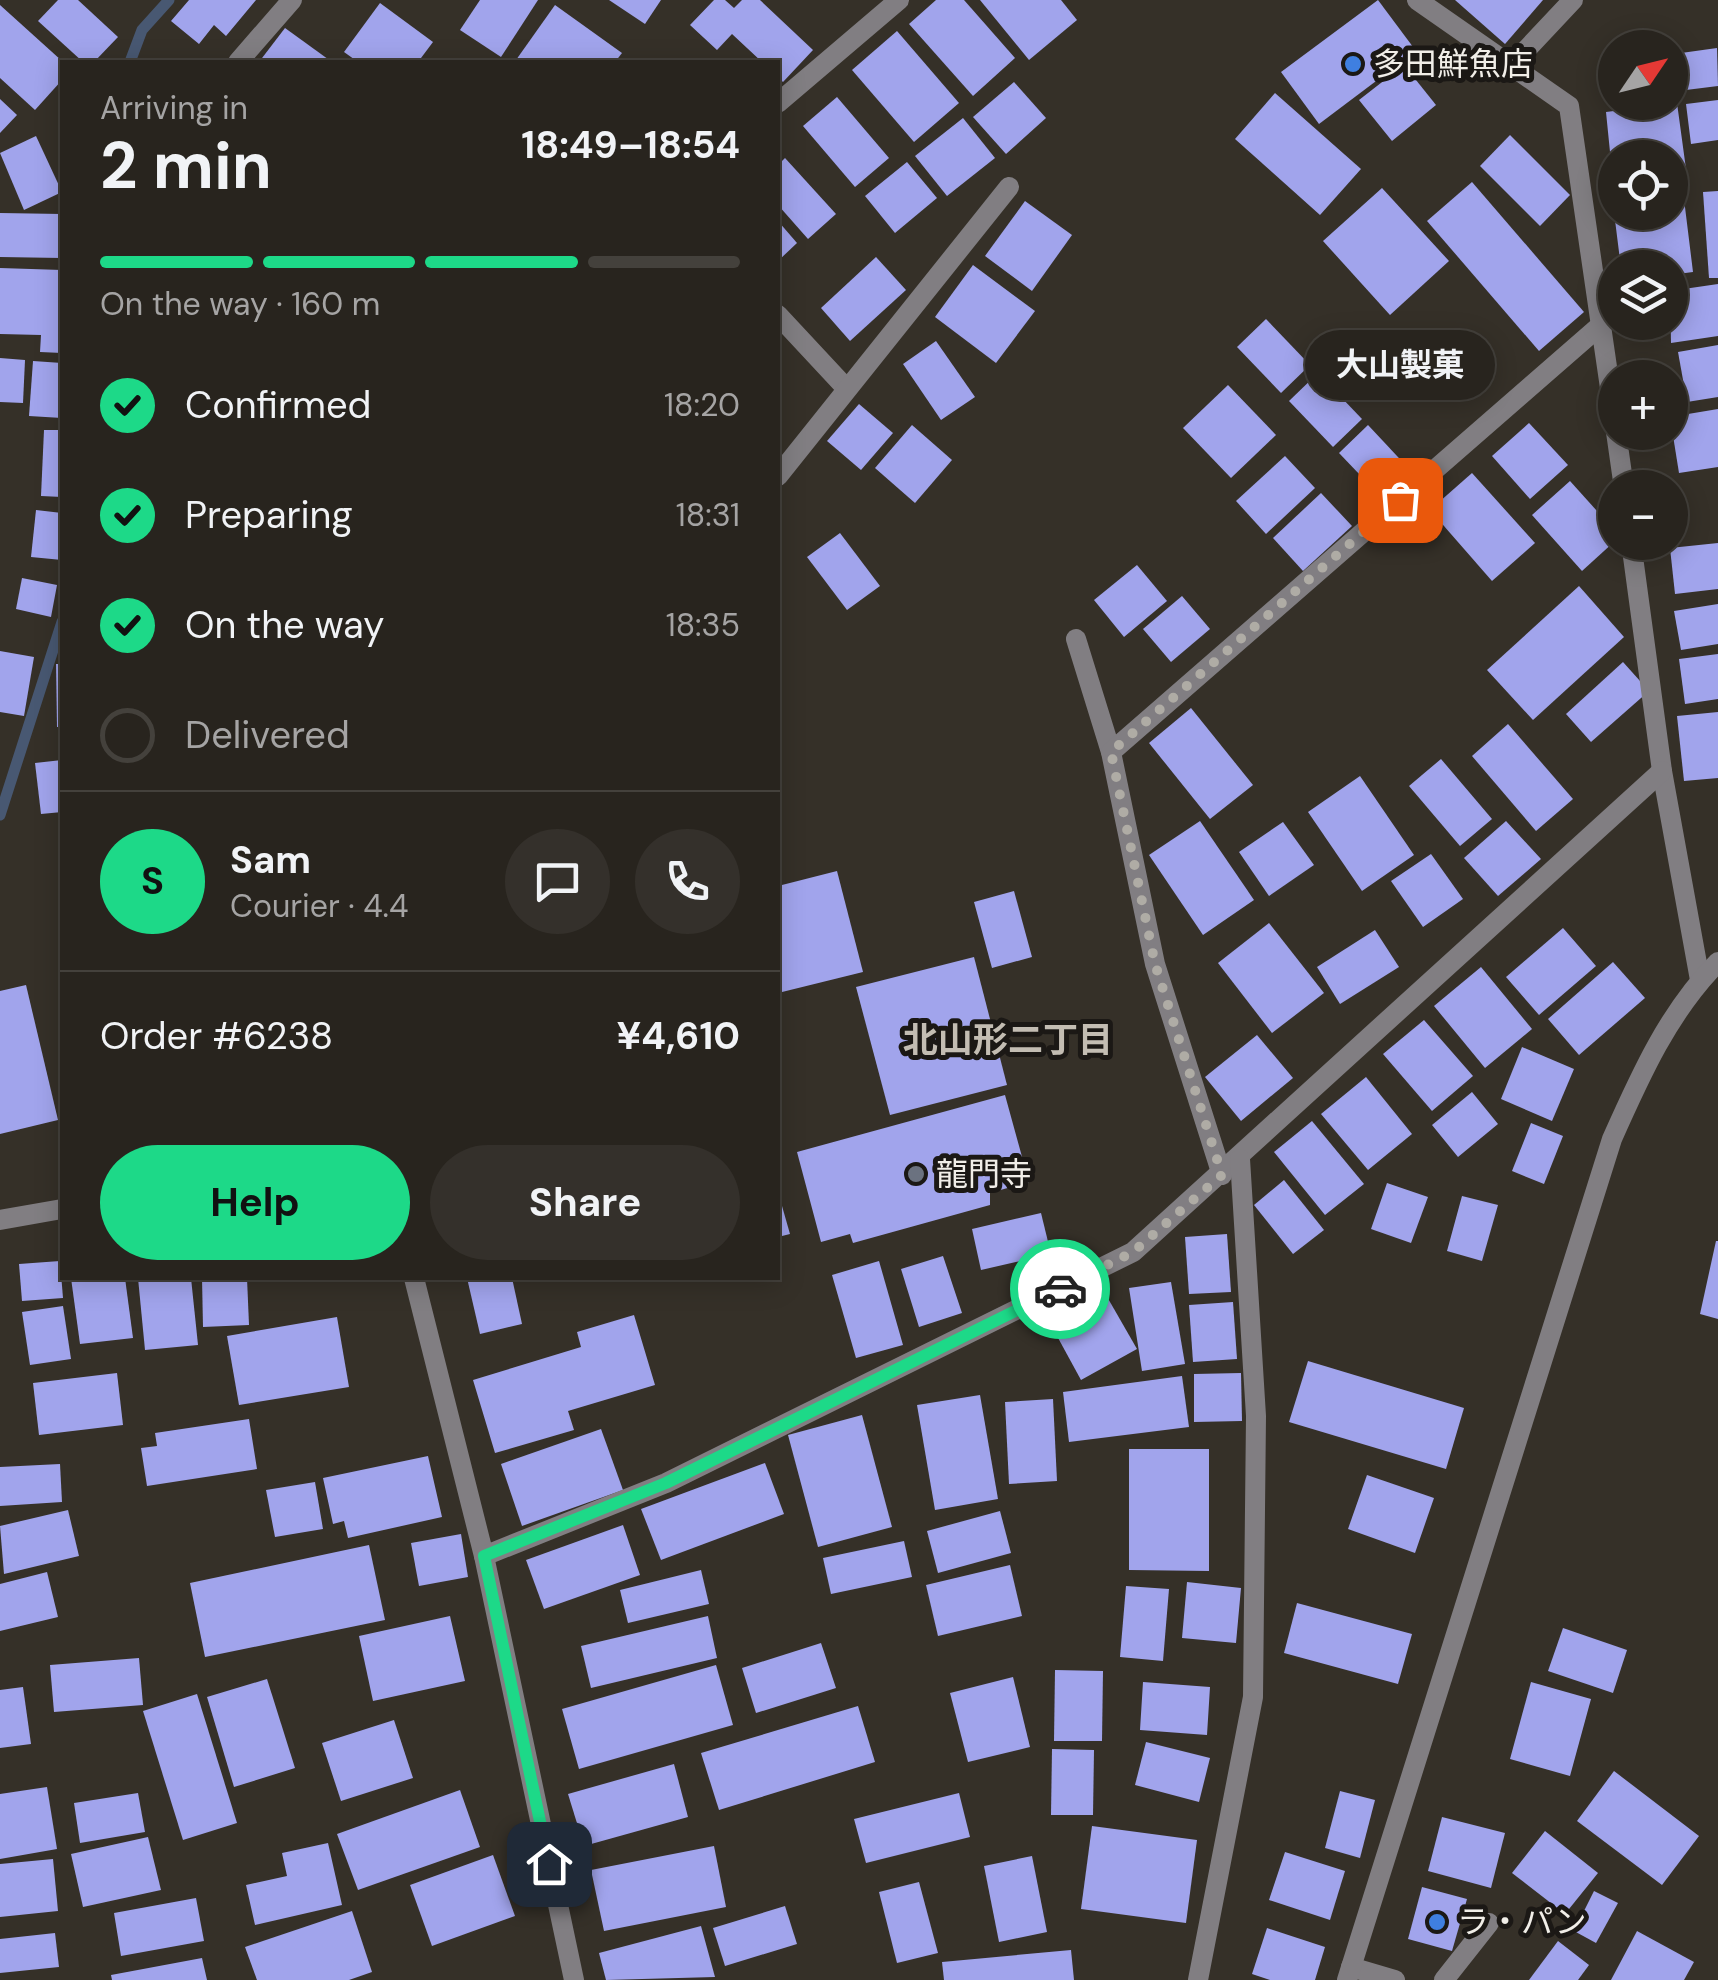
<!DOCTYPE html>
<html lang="en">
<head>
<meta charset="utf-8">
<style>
	:root { --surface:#28241e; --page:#34302b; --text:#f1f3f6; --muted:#a5a4a4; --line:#44413c; --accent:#1dd988 }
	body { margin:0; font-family:"DM Sans","Noto Sans JP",sans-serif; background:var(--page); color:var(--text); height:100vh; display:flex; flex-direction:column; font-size:38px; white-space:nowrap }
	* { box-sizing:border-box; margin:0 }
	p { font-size:32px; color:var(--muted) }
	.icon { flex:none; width:55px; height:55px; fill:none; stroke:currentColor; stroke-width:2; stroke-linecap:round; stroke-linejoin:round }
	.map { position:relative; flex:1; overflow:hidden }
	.side { position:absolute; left:60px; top:60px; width:720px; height:1220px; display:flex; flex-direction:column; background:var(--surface); border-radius:0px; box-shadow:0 5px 25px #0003,0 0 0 2px var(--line) }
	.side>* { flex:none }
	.needle { width:65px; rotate:55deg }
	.tools { position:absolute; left:1598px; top:30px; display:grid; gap:20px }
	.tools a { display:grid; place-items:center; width:90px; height:90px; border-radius:50%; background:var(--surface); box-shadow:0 5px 25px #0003,0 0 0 2px var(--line); font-size:50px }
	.pin { position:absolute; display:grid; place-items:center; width:85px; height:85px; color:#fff; margin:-42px; border-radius:20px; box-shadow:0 5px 15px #0006 }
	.courier { position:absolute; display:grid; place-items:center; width:100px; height:100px; margin:-50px; border:8px solid #1dd988; border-radius:50%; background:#fff; color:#222; box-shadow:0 2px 12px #0007 }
	.bubble { position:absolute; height:70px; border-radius:35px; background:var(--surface); box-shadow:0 5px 25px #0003,0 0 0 2px var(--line); font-size:32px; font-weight:700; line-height:70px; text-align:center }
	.overview em { font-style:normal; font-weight:700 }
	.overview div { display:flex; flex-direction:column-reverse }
	.overview { display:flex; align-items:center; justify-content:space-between; height:170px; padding:0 40px }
	h1 { font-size:65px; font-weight:700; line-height:75px }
	.bar { display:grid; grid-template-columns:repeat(4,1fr); gap:15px 10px; align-content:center; height:120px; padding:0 40px }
	.bar i { height:12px; border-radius:8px; background:var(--line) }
	.bar .current { background:var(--accent) }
	.bar p { grid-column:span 4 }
	.line { display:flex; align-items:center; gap:25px; padding:0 40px; border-top:2px solid var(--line) }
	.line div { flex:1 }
	.round { display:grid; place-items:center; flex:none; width:105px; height:105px; border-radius:52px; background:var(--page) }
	ol { padding:0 40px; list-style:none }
	li { display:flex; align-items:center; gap:30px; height:110px }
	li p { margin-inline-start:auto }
	li .icon { padding:10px; border-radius:50%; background:var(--accent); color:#111; stroke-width:4 }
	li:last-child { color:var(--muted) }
	li i { width:55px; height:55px; border:5px solid var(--line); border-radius:50% }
	.action { display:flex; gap:20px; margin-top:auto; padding:20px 40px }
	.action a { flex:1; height:115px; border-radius:60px; background:var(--accent); color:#111; font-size:40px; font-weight:700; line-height:115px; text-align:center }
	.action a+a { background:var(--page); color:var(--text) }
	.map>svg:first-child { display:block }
</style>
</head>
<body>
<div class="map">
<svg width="1718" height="1980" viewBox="0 0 1718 1980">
	<rect width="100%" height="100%" fill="#353028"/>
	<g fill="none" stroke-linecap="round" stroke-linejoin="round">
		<g stroke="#485872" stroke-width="11">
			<polyline points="130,62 142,30 169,0"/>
			<polyline points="0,815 62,622"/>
		</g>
	</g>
	<g fill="#a1a4ec">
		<polygon points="58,0 78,0 118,37 94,62 83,62 38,21"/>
		<polygon points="189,0 256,0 226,36 214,25 199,44 171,21"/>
		<polygon points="480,0 538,0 501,57 460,30"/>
		<polygon points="609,0 661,0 645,24"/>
		<polygon points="714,0 725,0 734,8 742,0 760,0 813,50 783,82 778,77 778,62 762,62 732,34 717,50 690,25"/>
		<polygon points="936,0 964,0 1015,58 973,96 909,24"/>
		<polygon points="980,0 1061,0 1077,20 1029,60"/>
		<polygon points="1378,0 1416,51 1319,124 1281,72"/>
		<polygon points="1455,0 1543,0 1505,44"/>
		<polygon points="380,3 433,42 418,62 358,62 344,52"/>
		<polygon points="0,5 62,61 62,80 35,110 0,78"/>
		<polygon points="555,5 622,53 615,62 516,60"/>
		<polygon points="285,28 332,62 259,62"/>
		<polygon points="897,31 959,103 914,142 852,70"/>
		<polygon points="1717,48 1718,86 1678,91 1674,54"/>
		<polygon points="1615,59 1615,95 1607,95 1604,60"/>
		<polygon points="1404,65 1436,105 1392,141 1359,100"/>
		<polygon points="1014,82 1046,118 1006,154 973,117"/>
		<polygon points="1275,93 1361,169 1320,215 1235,139"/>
		<polygon points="837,97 889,158 855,187 803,126"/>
		<polygon points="0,99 17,115 0,133"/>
		<polygon points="1718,100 1718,140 1691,144 1686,104"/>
		<polygon points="1677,103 1686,169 1670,171 1670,158 1640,158 1639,148 1610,152 1606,112"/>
		<polygon points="963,118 995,158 947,196 915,156"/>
		<polygon points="1510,135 1570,195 1540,226 1480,166"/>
		<polygon points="36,136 62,192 24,210 0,153"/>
		<polygon points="785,158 836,214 808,239 778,205 778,165"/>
		<polygon points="907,162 937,198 895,233 865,196"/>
		<polygon points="1472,182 1584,312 1539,351 1427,221"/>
		<polygon points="1382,188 1449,261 1390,315 1323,241"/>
		<polygon points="1718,191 1718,278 1709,278 1703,192"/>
		<polygon points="1684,199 1693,272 1670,275 1670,268 1621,268 1614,212 1670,212 1670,201"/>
		<polygon points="1025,201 1072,235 1032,291 985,256"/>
		<polygon points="0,213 62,214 62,258 0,257"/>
		<polygon points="778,221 797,243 778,261"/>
		<polygon points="876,257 906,290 850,341 821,308"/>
		<polygon points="973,265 1035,311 996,363 935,317"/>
		<polygon points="0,268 62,270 62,353 40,352 41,335 0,334"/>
		<polygon points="1718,284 1718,336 1671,343 1670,291"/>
		<polygon points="1266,319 1310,365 1281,393 1237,347"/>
		<polygon points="936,341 975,397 941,420 903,364"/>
		<polygon points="1718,345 1718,397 1687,402 1678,352"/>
		<polygon points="0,358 25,360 23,403 0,402"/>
		<polygon points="33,361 62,363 62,418 29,416"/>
		<polygon points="1318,373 1362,419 1333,447 1289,401"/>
		<polygon points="1228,385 1276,435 1231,478 1183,428"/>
		<polygon points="859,404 893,433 861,470 827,441"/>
		<polygon points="1718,409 1718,467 1679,473 1670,417"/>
		<polygon points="1529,423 1568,465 1530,499 1492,456"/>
		<polygon points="912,425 952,460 915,503 875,468"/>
		<polygon points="1368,425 1412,472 1383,499 1339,453"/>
		<polygon points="44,430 62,430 62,497 41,496"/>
		<polygon points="1285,456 1315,488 1266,534 1236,501"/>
		<polygon points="1472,473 1535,543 1492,581 1430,510"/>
		<polygon points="1570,481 1615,531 1615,541 1582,571 1532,515"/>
		<polygon points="1321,493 1352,526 1303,571 1273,538"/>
		<polygon points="36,510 62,513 62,560 31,557"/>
		<polygon points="840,533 880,586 847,610 807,557"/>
		<polygon points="1718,543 1718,589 1675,594 1670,548"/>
		<polygon points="1137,565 1167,601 1124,637 1094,600"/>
		<polygon points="22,578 57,585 51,617 16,609"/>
		<polygon points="1579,586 1624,637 1533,720 1487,670"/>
		<polygon points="1182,596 1210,629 1171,662 1143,629"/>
		<polygon points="1718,604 1718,644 1681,650 1674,611"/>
		<polygon points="0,651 34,657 24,716 0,712"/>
		<polygon points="1718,654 1718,699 1685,704 1679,659"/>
		<polygon points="1623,662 1649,691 1591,742 1566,714"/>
		<polygon points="56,664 62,664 62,727 57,727"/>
		<polygon points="1191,708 1253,785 1210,819 1149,743"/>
		<polygon points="1718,712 1718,778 1684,781 1677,716"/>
		<polygon points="1508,724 1573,799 1536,831 1472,756"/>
		<polygon points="1441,759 1492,819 1460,846 1409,786"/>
		<polygon points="62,760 62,812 41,814 35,763"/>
		<polygon points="1360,776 1414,855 1362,891 1308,812"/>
		<polygon points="1200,821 1254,900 1203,935 1149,855"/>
		<polygon points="1506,821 1541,859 1498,896 1464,858"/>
		<polygon points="1283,822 1314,865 1269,896 1239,852"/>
		<polygon points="1431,854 1463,899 1423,927 1391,881"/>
		<polygon points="837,871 863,972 778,993 778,886"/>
		<polygon points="1014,891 1032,957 992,968 974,902"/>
		<polygon points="1269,923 1324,993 1272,1033 1218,963"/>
		<polygon points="1563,928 1596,966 1539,1015 1506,977"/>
		<polygon points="1375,930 1399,967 1340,1004 1317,967"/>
		<polygon points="974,957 1007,1085 890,1115 856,987"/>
		<polygon points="1613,962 1645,998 1579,1055 1548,1019"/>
		<polygon points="1481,967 1532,1029 1485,1068 1434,1006"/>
		<polygon points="26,985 58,1120 0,1134 0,991"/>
		<polygon points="1424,1020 1473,1076 1432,1111 1383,1054"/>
		<polygon points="1257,1035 1293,1078 1241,1121 1205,1077"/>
		<polygon points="1522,1047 1574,1069 1552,1121 1501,1099"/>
		<polygon points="1366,1077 1412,1134 1368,1170 1321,1114"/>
		<polygon points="1472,1092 1498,1124 1458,1157 1432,1125"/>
		<polygon points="1005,1095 1029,1182 990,1193 990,1205 853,1243 850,1234 821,1242 797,1152"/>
		<polygon points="1312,1121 1364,1184 1325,1215 1274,1152"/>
		<polygon points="1531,1123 1563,1136 1544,1184 1512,1171"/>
		<polygon points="1284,1180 1324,1230 1293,1254 1254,1205"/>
		<polygon points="1387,1183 1428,1197 1411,1243 1371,1229"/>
		<polygon points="778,1192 790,1234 778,1237"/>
		<polygon points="1462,1196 1498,1205 1482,1261 1447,1251"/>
		<polygon points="1041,1213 1051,1254 981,1270 972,1229"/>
		<polygon points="1227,1234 1231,1292 1189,1294 1185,1237"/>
		<polygon points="1716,1241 1718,1241 1718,1319 1700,1314"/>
		<polygon points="943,1256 962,1313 919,1327 901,1269"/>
		<polygon points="60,1261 63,1298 22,1301 19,1264"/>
		<polygon points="879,1261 903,1345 856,1358 832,1275"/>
		<polygon points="71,1278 125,1278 133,1338 80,1344"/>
		<polygon points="138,1278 191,1278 198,1345 145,1350"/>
		<polygon points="202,1278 247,1278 249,1325 203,1327"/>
		<polygon points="467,1278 512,1278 522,1324 480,1334"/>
		<polygon points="1171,1282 1185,1364 1142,1371 1129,1288"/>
		<polygon points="1106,1295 1137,1349 1081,1380 1051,1325"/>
		<polygon points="1233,1302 1237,1359 1193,1362 1189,1305"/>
		<polygon points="63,1306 71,1359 30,1365 22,1312"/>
		<polygon points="634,1315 655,1385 568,1411 574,1430 495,1453 473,1380 581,1347 577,1332"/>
		<polygon points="337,1317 349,1387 239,1405 227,1336"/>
		<polygon points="1308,1361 1464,1408 1446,1469 1289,1422"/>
		<polygon points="117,1373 123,1425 39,1435 33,1383"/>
		<polygon points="1241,1373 1242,1421 1194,1422 1194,1374"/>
		<polygon points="1182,1376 1189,1427 1069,1442 1063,1392"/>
		<polygon points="980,1395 998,1499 935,1510 917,1405"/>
		<polygon points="1053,1399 1057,1481 1009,1484 1005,1402"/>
		<polygon points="862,1415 892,1527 818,1547 788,1435"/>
		<polygon points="249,1419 257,1469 147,1486 141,1448 157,1446 155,1433"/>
		<polygon points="601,1429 623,1490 522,1526 501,1464"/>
		<polygon points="1129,1449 1209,1449 1209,1571 1129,1570"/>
		<polygon points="428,1456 442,1517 348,1538 344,1521 333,1524 323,1478"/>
		<polygon points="765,1463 784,1514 661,1560 641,1509"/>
		<polygon points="60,1464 62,1502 0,1506 0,1467"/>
		<polygon points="1367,1475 1434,1498 1415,1553 1348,1529"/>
		<polygon points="315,1482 323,1529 275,1537 266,1490"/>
		<polygon points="68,1510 79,1556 4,1574 0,1526"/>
		<polygon points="1000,1511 1011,1553 938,1573 927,1531"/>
		<polygon points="623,1525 640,1575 544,1609 526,1560"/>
		<polygon points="461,1534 468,1577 419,1586 411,1543"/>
		<polygon points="904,1541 912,1577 831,1594 823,1558"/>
		<polygon points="369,1545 385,1620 205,1657 190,1583"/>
		<polygon points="1010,1565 1022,1616 938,1636 926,1585"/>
		<polygon points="701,1570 709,1604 628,1623 620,1590"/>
		<polygon points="47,1572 58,1617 0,1631 0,1584"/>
		<polygon points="1187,1582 1241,1588 1236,1643 1182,1638"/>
		<polygon points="1126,1586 1169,1589 1163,1661 1120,1657"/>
		<polygon points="1297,1603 1412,1634 1398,1684 1284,1653"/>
		<polygon points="450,1616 465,1681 373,1701 359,1636"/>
		<polygon points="708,1616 717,1658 591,1688 581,1646"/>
		<polygon points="1563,1628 1627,1650 1613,1693 1548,1671"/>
		<polygon points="821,1643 836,1688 756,1713 742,1668"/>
		<polygon points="139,1658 143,1705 54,1712 50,1665"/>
		<polygon points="716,1665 733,1725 579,1769 562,1709"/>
		<polygon points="1055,1670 1103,1671 1102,1741 1054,1741"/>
		<polygon points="1013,1677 1030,1747 968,1762 950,1693"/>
		<polygon points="267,1679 295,1768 234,1787 207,1697"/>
		<polygon points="1143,1682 1210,1687 1207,1735 1140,1730"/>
		<polygon points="1531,1682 1591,1699 1570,1776 1510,1759"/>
		<polygon points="23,1687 31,1744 0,1748 0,1690"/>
		<polygon points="197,1694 237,1823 183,1840 143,1711"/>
		<polygon points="858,1706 875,1762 719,1810 701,1753"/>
		<polygon points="394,1720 413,1778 341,1801 322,1743"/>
		<polygon points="1146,1742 1210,1758 1199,1802 1135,1785"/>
		<polygon points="1052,1749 1094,1750 1093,1815 1051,1815"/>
		<polygon points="674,1764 688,1817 584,1846 568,1794"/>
		<polygon points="1614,1771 1699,1836 1662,1885 1577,1821"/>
		<polygon points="47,1787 57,1849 0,1859 0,1794"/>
		<polygon points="460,1790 480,1847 358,1890 337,1834"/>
		<polygon points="1340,1791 1375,1800 1360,1858 1325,1848"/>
		<polygon points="138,1793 145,1832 80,1843 74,1803"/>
		<polygon points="959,1793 970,1837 866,1863 854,1819"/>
		<polygon points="1442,1817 1505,1833 1491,1888 1428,1871"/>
		<polygon points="1092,1826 1197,1840 1186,1923 1081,1909"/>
		<polygon points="1545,1831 1598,1873 1565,1914 1512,1873"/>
		<polygon points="148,1837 161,1890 83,1907 71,1854"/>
		<polygon points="328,1843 342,1905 255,1925 246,1885 287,1876 282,1853"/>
		<polygon points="714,1846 726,1907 604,1931 591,1870"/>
		<polygon points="1285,1852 1345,1871 1330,1920 1269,1900"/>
		<polygon points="493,1855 515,1916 432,1946 410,1885"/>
		<polygon points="1032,1856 1047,1932 999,1942 984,1866"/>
		<polygon points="53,1859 58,1911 0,1917 0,1864"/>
		<polygon points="919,1882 938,1953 897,1963 879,1892"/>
		<polygon points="1422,1887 1467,1899 1452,1951 1408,1939"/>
		<polygon points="1594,1891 1618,1903 1596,1943 1574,1931"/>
		<polygon points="196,1898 204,1941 121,1956 114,1913"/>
		<polygon points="785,1906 797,1944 725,1966 713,1928"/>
		<polygon points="352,1911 372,1972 349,1980 257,1980 245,1947"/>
		<polygon points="701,1926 715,1977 606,1980 599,1953"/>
		<polygon points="1267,1928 1325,1947 1315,1980 1270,1980 1252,1974"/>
		<polygon points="1637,1931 1694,1962 1684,1980 1611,1980"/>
		<polygon points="55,1933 59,1967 0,1973 0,1939"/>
		<polygon points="1558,1941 1589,1965 1578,1980 1529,1980"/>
		<polygon points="1071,1950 1074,1980 944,1980 942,1962"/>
		<polygon points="202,1958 207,1980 112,1980 111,1975"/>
	</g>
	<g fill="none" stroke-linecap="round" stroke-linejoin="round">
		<g stroke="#817e82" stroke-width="20">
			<polyline points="1417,0 1569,106 1615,422"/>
			<polyline points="238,62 292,0"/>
			<polyline points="1512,65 1573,0"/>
			<polyline points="778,103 899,0"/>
			<polyline points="778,315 846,388"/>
			<polyline points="1616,432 1624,488"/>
			<polyline points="778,476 1009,187"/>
			<polyline points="1631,542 1662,771 1700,980"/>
			<polyline points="1076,639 1111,752 1155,964 1222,1175"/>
			<polyline points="1111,752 1602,324"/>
			<polyline points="0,1220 62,1209"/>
			<polyline points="414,1278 484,1556 574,1980"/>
			<polyline points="484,1556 666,1483 1133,1252 1662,771"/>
			<polyline points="1351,1967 1395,1980"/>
			<polyline points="1198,1980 1253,1697 1256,1416 1240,1159"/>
			<polyline points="1444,1980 1489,1923"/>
		</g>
		<path stroke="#817e82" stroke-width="20" d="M1347,1980L1612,1139C1640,1076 1669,1011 1718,962"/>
	</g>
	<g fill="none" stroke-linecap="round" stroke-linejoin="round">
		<polyline stroke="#afaca5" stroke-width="10" stroke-dasharray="0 18" points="1060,1289 1133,1252 1222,1175 1155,964 1111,752 1400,500"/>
		<polyline stroke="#1dd988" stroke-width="12" points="549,1864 484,1556 666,1483 1060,1289"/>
	</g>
	<g fill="#3f7fe0" stroke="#1b1815" stroke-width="4">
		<circle cx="1353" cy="64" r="10"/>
		<circle cx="1437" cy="1922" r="10"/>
	</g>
	<circle fill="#6b7280" stroke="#1b1815" stroke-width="4" cx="916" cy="1174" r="10"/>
	<g text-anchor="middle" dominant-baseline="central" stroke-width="10" stroke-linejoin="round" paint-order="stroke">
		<g font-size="32" fill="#f1eee8" stroke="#1b1815" text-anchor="start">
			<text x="1373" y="64">多田鮮魚店</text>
			<text x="936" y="1174">龍門寺</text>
			<text x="1457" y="1922">ラ・パン</text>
		</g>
		<g font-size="35" font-weight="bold" fill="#c3bdb3" stroke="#1b1815">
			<text x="1008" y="1040">北山形二丁目</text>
		</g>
	</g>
</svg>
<div class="tools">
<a><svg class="needle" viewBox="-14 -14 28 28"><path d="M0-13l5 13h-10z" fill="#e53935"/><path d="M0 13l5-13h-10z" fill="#a5a4a4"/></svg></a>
<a><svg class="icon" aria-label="locate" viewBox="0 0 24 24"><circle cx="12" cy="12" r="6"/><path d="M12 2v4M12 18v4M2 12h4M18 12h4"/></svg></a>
<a><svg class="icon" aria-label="layers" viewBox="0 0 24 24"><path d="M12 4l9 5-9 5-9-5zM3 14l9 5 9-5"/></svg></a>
<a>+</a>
<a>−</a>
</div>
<div class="pin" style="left:1400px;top:500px;background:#ea580c"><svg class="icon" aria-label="bag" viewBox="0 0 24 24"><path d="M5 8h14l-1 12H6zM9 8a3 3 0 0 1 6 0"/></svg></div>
<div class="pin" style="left:549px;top:1864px;background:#1f2937"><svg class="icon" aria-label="home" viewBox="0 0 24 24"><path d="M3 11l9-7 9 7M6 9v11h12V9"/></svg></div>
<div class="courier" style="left:1060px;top:1289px"><svg class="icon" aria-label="car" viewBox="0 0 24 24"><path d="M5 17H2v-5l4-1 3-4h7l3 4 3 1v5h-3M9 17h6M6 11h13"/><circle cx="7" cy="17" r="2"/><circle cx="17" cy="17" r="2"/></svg></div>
<div class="bubble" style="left:1305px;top:330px;width:190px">大山製菓</div>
<section class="side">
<div class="overview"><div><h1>2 min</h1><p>Arriving in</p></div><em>18:49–18:54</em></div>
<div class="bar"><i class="current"></i><i class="current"></i><i class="current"></i><i></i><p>On the way · 160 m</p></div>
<ol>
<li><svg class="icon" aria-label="check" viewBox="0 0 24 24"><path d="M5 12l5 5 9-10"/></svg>Confirmed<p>18:20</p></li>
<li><svg class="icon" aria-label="check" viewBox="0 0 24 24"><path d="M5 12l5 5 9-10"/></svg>Preparing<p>18:31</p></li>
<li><svg class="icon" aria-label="check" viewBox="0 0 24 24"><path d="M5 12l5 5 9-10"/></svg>On the way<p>18:35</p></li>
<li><i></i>Delivered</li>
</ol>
<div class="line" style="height:180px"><b class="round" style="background:var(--accent);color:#111">S</b><div><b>Sam</b><p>Courier · 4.4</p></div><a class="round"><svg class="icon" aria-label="chat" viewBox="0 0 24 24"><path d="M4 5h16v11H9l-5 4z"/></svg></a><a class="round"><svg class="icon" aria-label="phone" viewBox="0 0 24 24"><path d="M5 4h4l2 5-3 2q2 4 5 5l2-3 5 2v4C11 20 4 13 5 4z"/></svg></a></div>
<div class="line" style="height:130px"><div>Order #6238</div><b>¥4,610</b></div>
<div class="action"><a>Help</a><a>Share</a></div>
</section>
</div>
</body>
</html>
